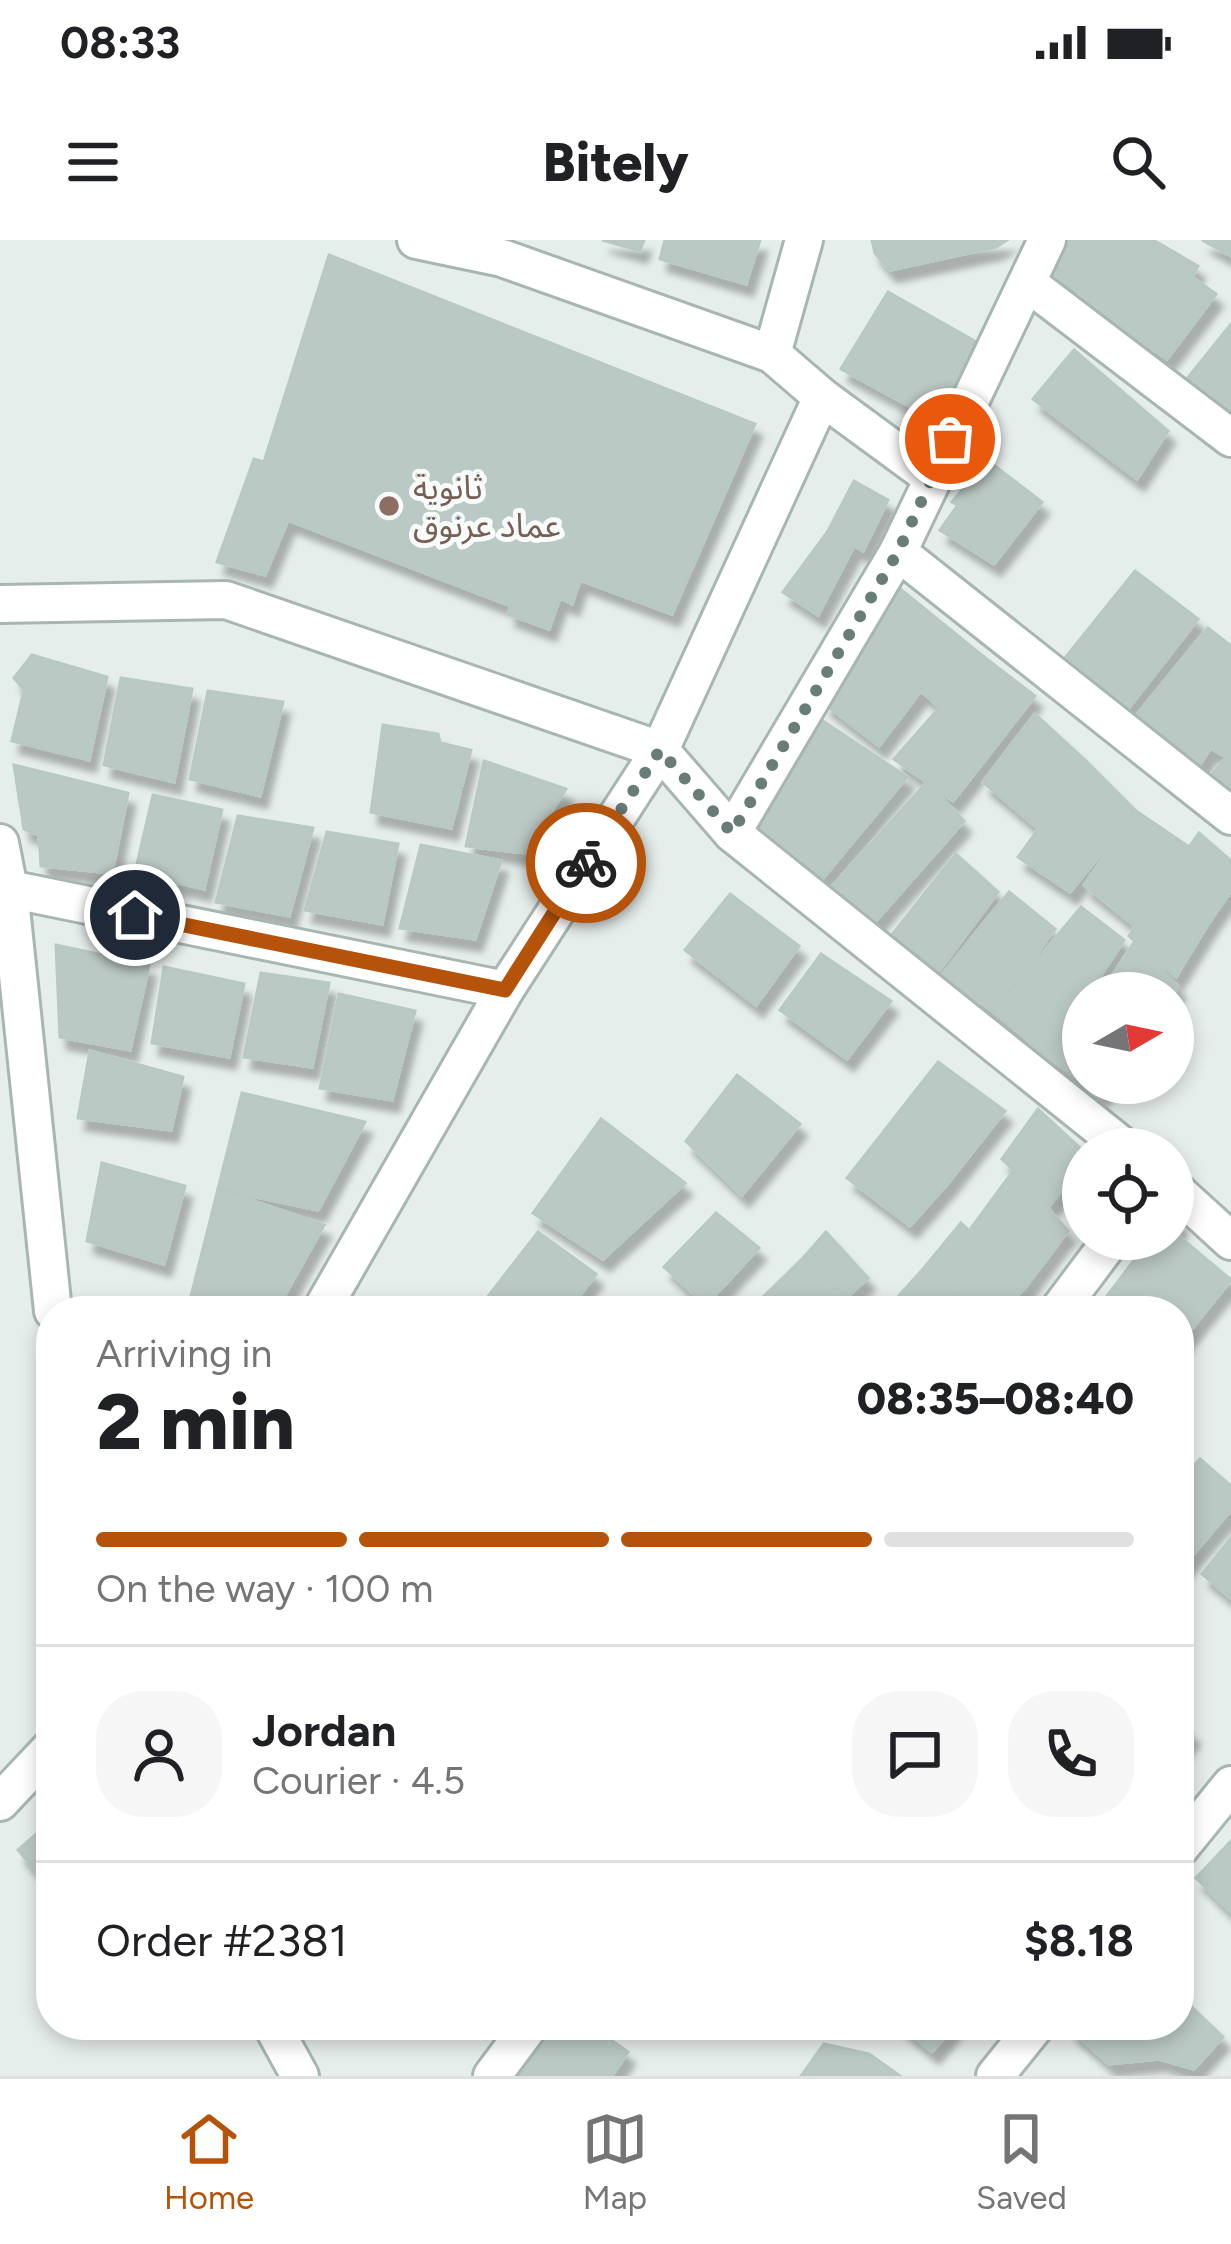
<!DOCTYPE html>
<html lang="en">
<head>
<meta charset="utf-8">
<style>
	:root { --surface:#fff; --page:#f6f6f6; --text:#202124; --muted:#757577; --line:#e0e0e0; --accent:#b45309 }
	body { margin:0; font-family:Figtree,"Noto Sans Arabic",sans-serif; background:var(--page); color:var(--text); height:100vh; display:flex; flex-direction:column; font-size:45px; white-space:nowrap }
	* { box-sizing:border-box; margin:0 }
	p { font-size:39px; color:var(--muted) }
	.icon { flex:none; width:66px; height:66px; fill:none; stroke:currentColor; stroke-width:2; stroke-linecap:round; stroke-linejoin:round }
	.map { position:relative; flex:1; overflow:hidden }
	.details { position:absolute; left:36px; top:1056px; width:1158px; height:744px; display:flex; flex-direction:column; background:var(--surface); border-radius:48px; box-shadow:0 6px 18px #0003 }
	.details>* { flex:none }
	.needle { width:78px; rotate:81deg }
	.controls { position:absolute; left:1062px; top:732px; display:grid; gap:24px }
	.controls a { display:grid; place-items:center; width:132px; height:132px; border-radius:50%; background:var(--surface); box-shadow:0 6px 18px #0003; font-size:60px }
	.pin { position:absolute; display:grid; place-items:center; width:102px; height:102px; color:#fff; margin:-51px; border:6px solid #fff; border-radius:50%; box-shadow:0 3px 12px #0007 }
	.courier { position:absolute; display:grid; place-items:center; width:120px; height:120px; margin:-60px; border:9px solid #b45309; border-radius:50%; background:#fff; color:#222; box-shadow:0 3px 15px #0007 }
	.summary em { font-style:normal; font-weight:800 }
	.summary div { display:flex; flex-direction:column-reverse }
	.summary { display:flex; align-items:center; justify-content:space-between; height:204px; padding:0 60px }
	h1 { font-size:78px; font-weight:800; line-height:90px }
	.bar { display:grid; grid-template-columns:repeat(4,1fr); gap:18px 12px; align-content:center; height:144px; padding:0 60px }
	.bar i { height:15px; border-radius:9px; background:var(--line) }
	.bar .current { background:var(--accent) }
	.bar p { grid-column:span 4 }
	.line { display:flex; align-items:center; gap:30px; padding:0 60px; border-top:3px solid var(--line) }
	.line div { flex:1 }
	.round { display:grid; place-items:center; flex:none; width:126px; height:126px; border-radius:48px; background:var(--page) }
	.status { display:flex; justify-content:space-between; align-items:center; height:84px; padding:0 60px; background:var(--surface); direction:ltr }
	.status svg { height:33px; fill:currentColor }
	header { display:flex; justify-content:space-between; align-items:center; height:156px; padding:0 60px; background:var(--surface); font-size:54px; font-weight:800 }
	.menu { display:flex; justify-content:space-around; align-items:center; height:168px; border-top:3px solid var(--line); background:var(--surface); font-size:33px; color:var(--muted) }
	.menu a { display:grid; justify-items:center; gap:6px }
	.menu .current { color:var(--accent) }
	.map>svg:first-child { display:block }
</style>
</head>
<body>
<div class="status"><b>08:33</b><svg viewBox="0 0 49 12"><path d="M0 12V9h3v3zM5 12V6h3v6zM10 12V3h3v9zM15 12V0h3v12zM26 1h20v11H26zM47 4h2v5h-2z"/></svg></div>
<header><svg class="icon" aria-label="menu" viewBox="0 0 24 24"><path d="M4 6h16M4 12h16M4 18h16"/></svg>Bitely<svg class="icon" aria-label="search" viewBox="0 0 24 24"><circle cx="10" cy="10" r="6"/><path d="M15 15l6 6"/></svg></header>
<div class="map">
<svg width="1231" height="1836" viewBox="0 0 1231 1836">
	<defs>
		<filter id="shadow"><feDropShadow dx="7" dy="12" stdDeviation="3" flood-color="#0004"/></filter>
	</defs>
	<rect width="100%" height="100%" fill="#e6eeeb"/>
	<g fill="#bbc9c4" stroke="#b8c8c2" stroke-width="3" filter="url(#shadow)">
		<polygon points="602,0 644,0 640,11"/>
		<polygon points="665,0 760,0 746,44 660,19"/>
		<polygon points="872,0 1007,0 996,7 890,30 875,13"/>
		<polygon points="1057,0 1153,0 1198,26 1192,37 1216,54 1167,119 1083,62 1072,67 1036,42"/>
		<polygon points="1202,0 1231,0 1231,16"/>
		<polygon points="329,15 755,184 672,374 580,340 572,364 560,358 549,389 508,374 511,366 288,280 265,335 217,322 254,219 264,222"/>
		<polygon points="888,52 980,104 935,180 841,129"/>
		<polygon points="1231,84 1231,180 1182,145"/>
		<polygon points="1074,110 1168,191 1137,239 1033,159"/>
		<polygon points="987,220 1042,262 994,324 940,290 958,265 952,262"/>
		<polygon points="854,241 888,260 863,311 828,291"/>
		<polygon points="828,291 854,306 818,375 783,352"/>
		<polygon points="1135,331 1198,379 1128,469 1061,423"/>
		<polygon points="894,344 984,417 939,467 858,395"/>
		<polygon points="1208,388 1231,406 1231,506 1224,516 1211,508 1198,527 1134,478"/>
		<polygon points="858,395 921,451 879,506 824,463"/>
		<polygon points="32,415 107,437 89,520 12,501 24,450 14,438"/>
		<polygon points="984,417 1035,456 953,561 894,519"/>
		<polygon points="121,438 192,449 174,542 104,525"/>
		<polygon points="208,451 283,462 260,556 190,539"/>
		<polygon points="811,473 907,537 823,638 748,589"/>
		<polygon points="1035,474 1087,522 1039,589 983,542"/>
		<polygon points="383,485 438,494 440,503 471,510 451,588 371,572"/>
		<polygon points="1231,511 1231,554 1210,537"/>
		<polygon points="484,521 566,549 524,613 466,606"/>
		<polygon points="1087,522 1136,571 1070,652 1018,617"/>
		<polygon points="14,525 128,553 112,633 41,626 39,595 24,589"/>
		<polygon points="927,542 964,581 874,683 829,650"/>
		<polygon points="153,555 222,570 204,649 135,633"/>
		<polygon points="1136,571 1189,607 1135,686 1084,645"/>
		<polygon points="238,576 313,588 289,676 216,662"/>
		<polygon points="327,592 398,604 382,684 305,670"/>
		<polygon points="1199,593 1231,621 1231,651 1208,684 1162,646"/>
		<polygon points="421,605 501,621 475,699 400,688"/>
		<polygon points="956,614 998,652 940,730 891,696"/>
		<polygon points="1162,646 1208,684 1176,737 1129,696"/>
		<polygon points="1009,652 1055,689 994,772 941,736"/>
		<polygon points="730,654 799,706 756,765 685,710"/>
		<polygon points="1081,667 1124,700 1089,753 1083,753 1083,761 1047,816 994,772"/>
		<polygon points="1135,701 1178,747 1173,754 1101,753"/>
		<polygon points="56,705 149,725 130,810 60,797"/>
		<polygon points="821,714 891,761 847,819 780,770"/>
		<polygon points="164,727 244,744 229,817 152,803"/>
		<polygon points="261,733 329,743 312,827 244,817"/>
		<polygon points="339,754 415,771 392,860 320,848"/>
		<polygon points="1083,775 1083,842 1047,816"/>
		<polygon points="90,811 183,837 171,890 78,878"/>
		<polygon points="938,822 1005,871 949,942 884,891"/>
		<polygon points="737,835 800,884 742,955 686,901"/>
		<polygon points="1084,843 1108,843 1100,855"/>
		<polygon points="242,853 365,882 318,970 218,949"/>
		<polygon points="1038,869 1083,911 1083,923 1050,965 1002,919"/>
		<polygon points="601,879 685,943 603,1019 533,973"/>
		<polygon points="884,891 949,942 910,986 847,938"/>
		<polygon points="102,923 185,946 164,1024 87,1001"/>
		<polygon points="1014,930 1068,991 1027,1045 971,988"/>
		<polygon points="218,949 324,985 276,1071 188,1068"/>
		<polygon points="716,973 759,1008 706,1065 664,1027"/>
		<polygon points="1173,976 1180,982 1174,992 1231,1040 1179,1105 1179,1071 1109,1071 1101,1064 1150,999 1173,999"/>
		<polygon points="961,983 1027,1045 1004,1071 974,1071 923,1029"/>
		<polygon points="538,992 596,1034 568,1071 494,1071 483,1063"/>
		<polygon points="826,992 868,1038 847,1057 804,1017"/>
		<polygon points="804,1017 847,1057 866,1071 766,1071 757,1063"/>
		<polygon points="923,1029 974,1071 885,1071"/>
		<polygon points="1200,1219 1231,1246 1231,1270 1180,1330 1179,1244"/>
		<polygon points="1231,1298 1231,1358 1202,1334"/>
		<polygon points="1179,1482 1193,1493 1179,1511"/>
		<polygon points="51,1581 51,1649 18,1610"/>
		<polygon points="1231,1601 1231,1672 1196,1638"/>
		<polygon points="1179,1755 1223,1797 1194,1829 1159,1819 1109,1824 1070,1789 1073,1785 1179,1785"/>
		<polygon points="554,1785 589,1785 628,1812 612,1836 519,1836"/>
		<polygon points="900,1785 955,1785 932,1812"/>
		<polygon points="824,1804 869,1814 900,1836 801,1836"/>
	</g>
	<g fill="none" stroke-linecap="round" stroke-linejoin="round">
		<g stroke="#a8b6b2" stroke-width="42">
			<g id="minor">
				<polyline points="416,0 502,18 772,114 822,157 931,237"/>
				<polyline points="1029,44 1231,198"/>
				<polyline points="772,114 804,0"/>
				<polyline points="898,312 1231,576"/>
				<polyline points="0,364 226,360 660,510 732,593 1126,909"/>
				<polyline points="732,593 898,312 1047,0"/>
				<polyline points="0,603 9,649 53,1071"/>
				<polyline points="9,649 505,750"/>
				<polyline points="1173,948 1231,1001"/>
				<polyline points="321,1071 505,750 660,510 822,157"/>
				<polyline points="1058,1071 1112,999"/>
				<polyline points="0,1562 51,1508"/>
				<polyline points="1179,1609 1231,1545"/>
				<polyline points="272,1785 300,1836"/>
				<polyline points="492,1836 530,1785"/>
				<polyline points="995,1836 1036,1785"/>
			</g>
		</g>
		<use href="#minor" stroke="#fff" stroke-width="36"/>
	</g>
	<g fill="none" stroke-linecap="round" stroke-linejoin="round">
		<polyline stroke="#697d78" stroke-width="12" stroke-dasharray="0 21.6" points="586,623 660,510 732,593 898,312 950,199"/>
		<polyline stroke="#b45309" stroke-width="15" points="135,675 505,750 586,623"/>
	</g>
	<circle fill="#8d6e63" stroke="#f7fbf9" stroke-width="4.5" cx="389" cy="266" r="12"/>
	<g text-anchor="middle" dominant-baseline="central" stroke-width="10" stroke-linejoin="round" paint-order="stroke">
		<g font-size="33" fill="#785e54" stroke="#f7fbf9" text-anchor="start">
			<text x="413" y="247">ثانوية<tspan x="413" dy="38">عماد عرنوق</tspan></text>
		</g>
	</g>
</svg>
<div class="controls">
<a><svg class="needle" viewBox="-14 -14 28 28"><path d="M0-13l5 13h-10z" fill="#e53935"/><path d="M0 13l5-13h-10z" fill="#757577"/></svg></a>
<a><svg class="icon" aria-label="locate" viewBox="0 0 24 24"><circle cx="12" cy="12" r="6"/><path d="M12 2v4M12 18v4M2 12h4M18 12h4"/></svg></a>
</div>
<div class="pin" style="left:950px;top:199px;background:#ea580c"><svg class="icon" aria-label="bag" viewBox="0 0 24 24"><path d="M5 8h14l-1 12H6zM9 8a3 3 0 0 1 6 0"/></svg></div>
<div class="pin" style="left:135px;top:675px;background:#1f2937"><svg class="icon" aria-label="home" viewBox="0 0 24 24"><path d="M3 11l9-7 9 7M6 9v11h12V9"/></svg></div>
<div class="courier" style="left:586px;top:623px"><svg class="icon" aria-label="bike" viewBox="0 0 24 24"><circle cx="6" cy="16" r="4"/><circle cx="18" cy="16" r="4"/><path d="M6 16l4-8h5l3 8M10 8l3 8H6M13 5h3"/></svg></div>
<section class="details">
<div class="summary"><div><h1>2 min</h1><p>Arriving in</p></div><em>08:35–08:40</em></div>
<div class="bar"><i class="current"></i><i class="current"></i><i class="current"></i><i></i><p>On the way · 100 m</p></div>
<div class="line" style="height:216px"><a class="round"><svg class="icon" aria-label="person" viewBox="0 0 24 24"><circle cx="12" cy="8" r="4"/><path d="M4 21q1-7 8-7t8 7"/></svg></a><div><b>Jordan</b><p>Courier · 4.5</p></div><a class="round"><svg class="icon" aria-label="chat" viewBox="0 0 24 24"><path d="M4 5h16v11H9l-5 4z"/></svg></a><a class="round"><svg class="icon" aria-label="phone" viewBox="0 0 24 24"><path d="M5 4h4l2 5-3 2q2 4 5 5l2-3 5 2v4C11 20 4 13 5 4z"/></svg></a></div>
<div class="line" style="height:156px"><div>Order #2381</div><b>$8.18</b></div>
</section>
</div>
<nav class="menu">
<a class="current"><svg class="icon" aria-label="home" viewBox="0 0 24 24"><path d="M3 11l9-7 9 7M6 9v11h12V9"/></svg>Home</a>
<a><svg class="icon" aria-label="map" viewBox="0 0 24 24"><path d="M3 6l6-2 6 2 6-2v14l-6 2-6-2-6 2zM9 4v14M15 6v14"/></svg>Map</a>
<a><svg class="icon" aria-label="saved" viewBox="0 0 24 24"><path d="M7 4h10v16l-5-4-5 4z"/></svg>Saved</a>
</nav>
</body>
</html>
